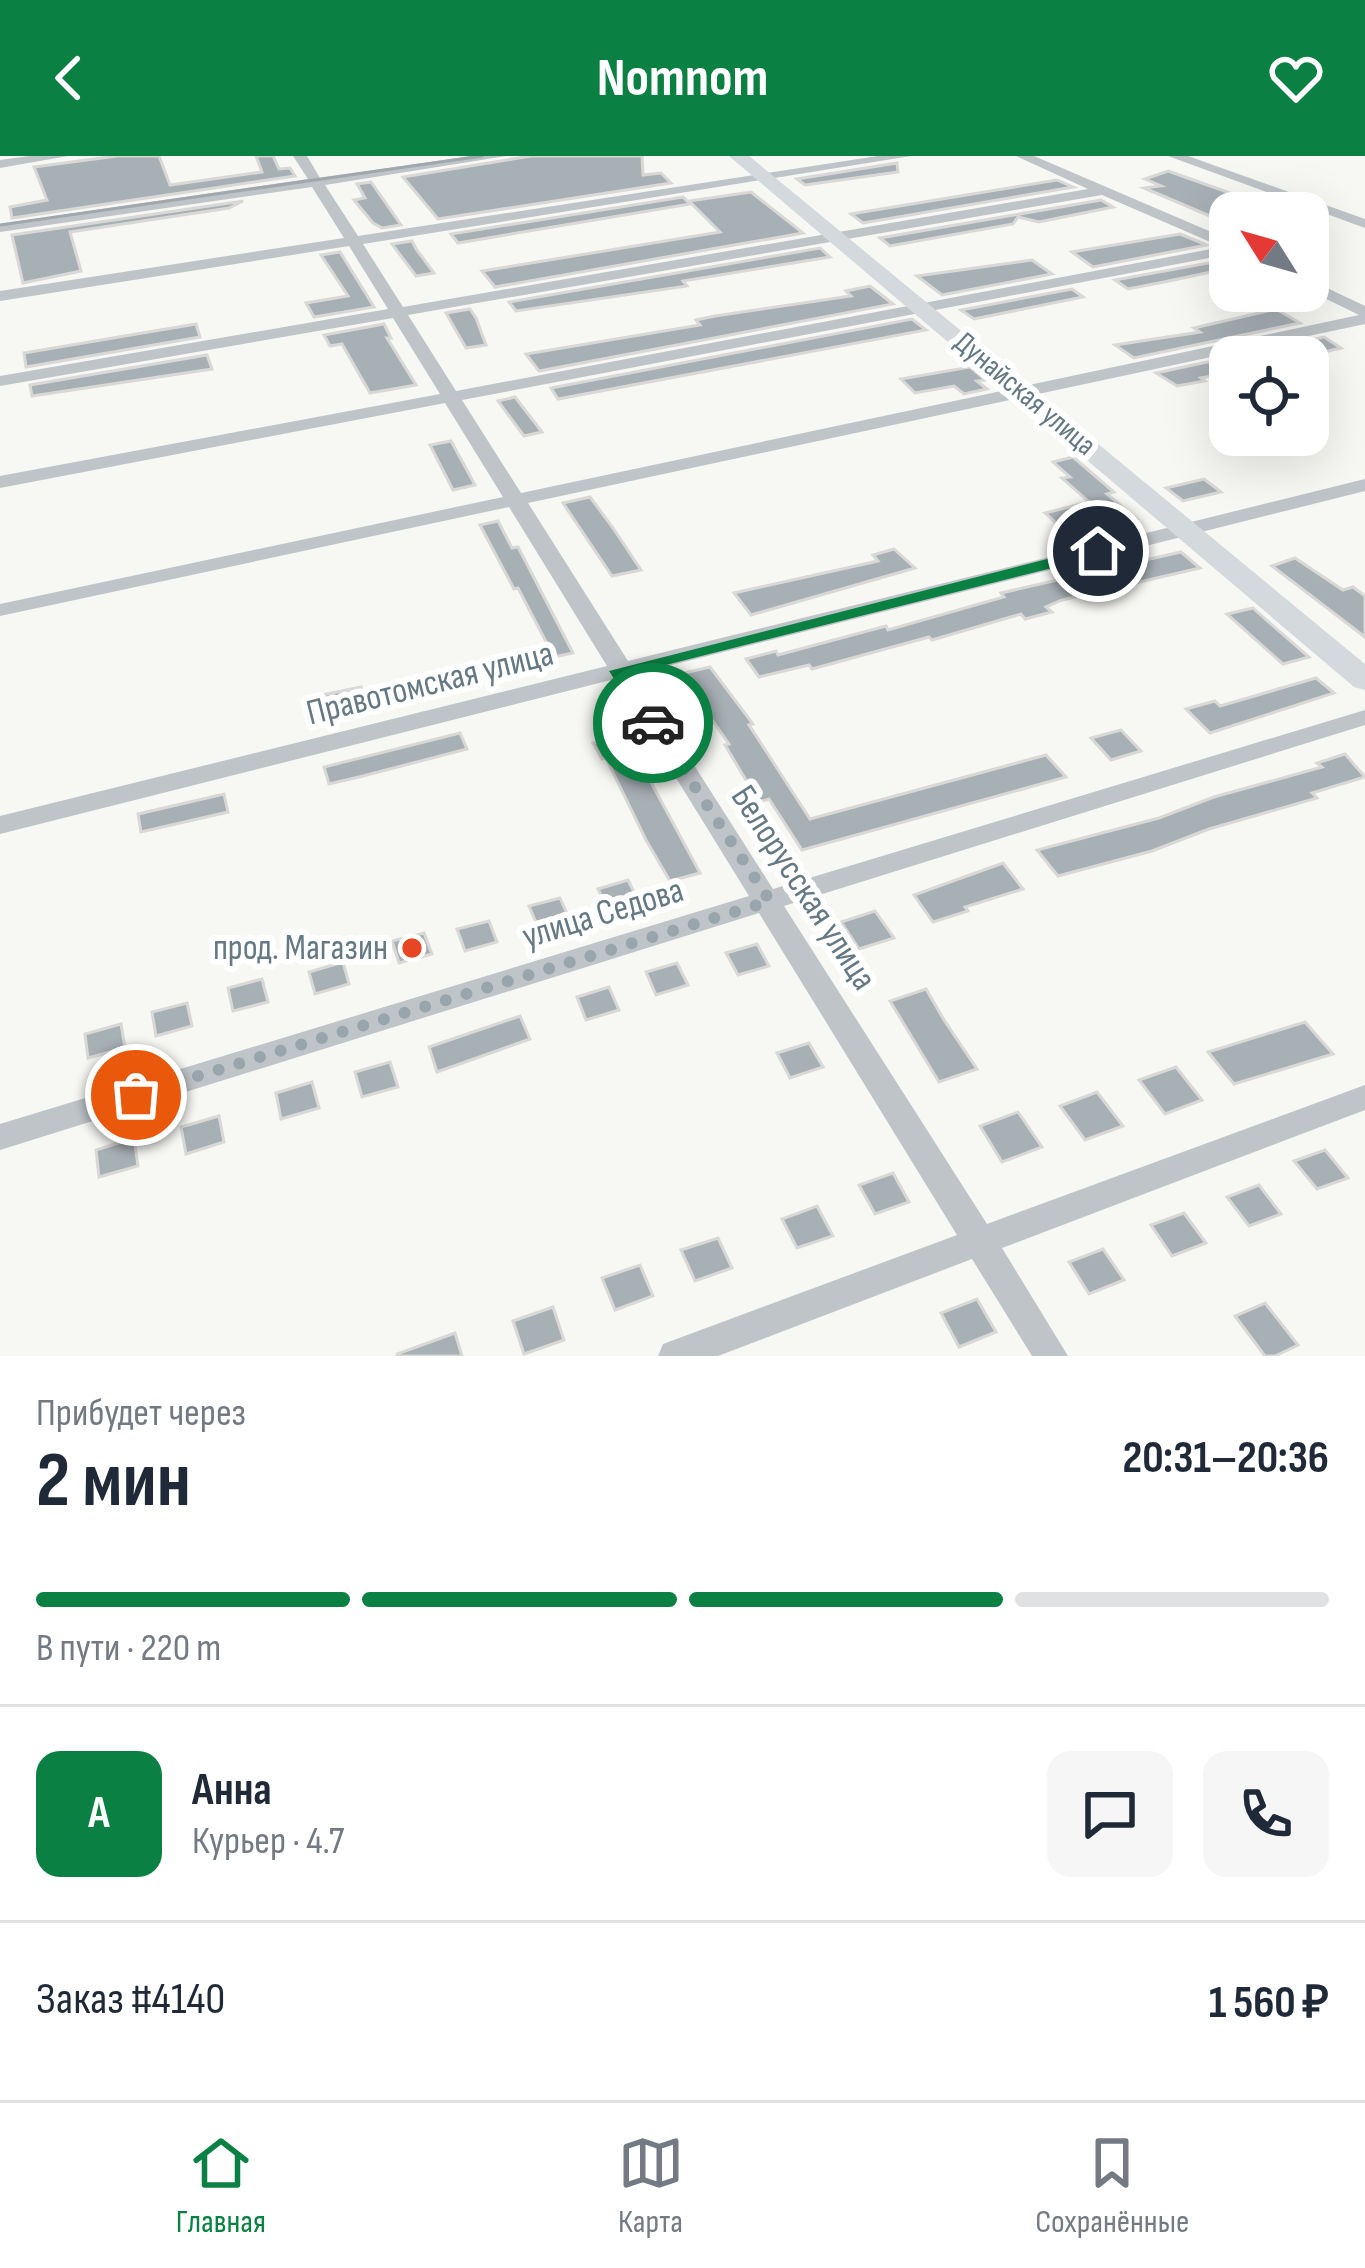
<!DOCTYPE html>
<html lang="ru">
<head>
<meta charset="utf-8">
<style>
	:root { --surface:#fff; --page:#f6f6f7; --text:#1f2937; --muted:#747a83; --line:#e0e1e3; --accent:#0b8043 }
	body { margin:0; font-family:"Sofia Sans Condensed",sans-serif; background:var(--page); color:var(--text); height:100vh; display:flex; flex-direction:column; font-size:45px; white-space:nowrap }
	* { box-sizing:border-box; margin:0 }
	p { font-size:39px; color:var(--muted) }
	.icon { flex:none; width:66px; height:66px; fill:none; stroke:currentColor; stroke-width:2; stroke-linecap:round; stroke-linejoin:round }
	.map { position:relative; height:1200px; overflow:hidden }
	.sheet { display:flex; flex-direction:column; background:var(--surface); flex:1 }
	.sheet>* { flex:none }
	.needle { width:78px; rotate:307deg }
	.controls { position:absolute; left:1209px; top:36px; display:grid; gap:24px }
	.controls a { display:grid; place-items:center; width:120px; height:120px; border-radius:24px; background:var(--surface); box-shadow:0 12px 48px #0002; font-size:60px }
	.pin { position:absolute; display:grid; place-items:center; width:102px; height:102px; color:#fff; margin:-51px; border:6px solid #fff; border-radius:50%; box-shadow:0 3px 12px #0007 }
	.courier { position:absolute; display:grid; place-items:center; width:120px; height:120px; margin:-60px; border:9px solid #0b8043; border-radius:50%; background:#fff; color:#222; box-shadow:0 3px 15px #0007 }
	.head em { font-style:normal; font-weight:700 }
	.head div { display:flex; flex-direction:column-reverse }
	.head { display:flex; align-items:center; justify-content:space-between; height:204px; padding:0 36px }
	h1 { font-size:78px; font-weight:700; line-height:90px }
	.bar { display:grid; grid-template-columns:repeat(4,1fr); gap:18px 12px; align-content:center; height:144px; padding:0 36px }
	.bar i { height:15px; border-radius:9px; background:var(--line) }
	.bar .selected { background:var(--accent) }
	.bar p { grid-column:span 4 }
	.line { display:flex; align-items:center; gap:30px; padding:0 36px; border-top:3px solid var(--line) }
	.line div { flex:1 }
	.round { display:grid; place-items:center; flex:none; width:126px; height:126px; border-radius:24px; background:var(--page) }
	header { display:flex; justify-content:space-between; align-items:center; height:156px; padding:0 36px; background:var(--accent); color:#fff; font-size:54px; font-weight:700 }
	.tabs { display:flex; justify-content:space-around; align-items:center; height:168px; border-top:3px solid var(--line); background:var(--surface); font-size:33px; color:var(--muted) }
	.tabs a { display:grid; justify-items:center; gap:6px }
	.tabs .selected { color:var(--accent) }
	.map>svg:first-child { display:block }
</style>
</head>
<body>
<header><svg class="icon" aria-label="back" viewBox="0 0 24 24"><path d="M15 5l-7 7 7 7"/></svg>Nomnom<svg class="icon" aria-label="heart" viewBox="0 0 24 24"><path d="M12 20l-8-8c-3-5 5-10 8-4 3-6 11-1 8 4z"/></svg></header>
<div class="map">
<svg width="1365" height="1200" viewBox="0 0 1365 1200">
	<rect width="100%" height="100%" fill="#f7f7f4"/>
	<g fill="#a7b0b5" stroke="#d9d8d6" stroke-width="3">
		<polygon points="117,0 159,0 170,29 262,16 256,0 273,0 279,13 290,12 295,20 12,62 10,51 47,44 34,11"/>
		<polygon points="531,0 642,0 643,19 661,17 671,27 438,63 403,21"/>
		<polygon points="897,7 898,16 805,29 797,23"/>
		<polygon points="1168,15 1278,54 1277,57 1230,57 1217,63 1144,32 1161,30 1145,23"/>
		<polygon points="1057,24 1073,31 863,67 851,58"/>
		<polygon points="371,26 401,69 382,72 373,67 354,44 365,42 357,28"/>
		<polygon points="751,36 803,77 495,131 482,115 720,76 689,45"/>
		<polygon points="683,41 690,48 458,87 451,78"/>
		<polygon points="1101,44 1113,51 1039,66 1018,61 1013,68 890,90 880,82"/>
		<polygon points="243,45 229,52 70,76 81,115 23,127 12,79"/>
		<polygon points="1180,78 1207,89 1093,111 1072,96"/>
		<polygon points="412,85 416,93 434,117 416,120 392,88"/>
		<polygon points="820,92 830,101 683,125 687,130 516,155 509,146"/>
		<polygon points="340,96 374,151 314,161 306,147 348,140 321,99"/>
		<polygon points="1230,103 1230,112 1164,126 1128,133 1115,124"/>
		<polygon points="1032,104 1052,118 942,139 917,120"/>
		<polygon points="870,130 893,148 539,215 526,198 700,169 696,164 715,160 851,140 846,135"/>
		<polygon points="1072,133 1083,141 974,163 961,154"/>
		<polygon points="470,153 476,162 486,189 466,192 446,157"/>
		<polygon points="1276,153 1300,167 1134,202 1115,189 1200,176 1194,172"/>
		<polygon points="912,163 926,174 558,243 551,232"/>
		<polygon points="196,168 200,181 26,211 24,197"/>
		<polygon points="384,168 391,182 387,182 416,229 370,237 342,188 330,190 324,179"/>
		<polygon points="1324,181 1341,192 1303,201 1232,201"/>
		<polygon points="207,199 212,213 32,240 30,229"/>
		<polygon points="1230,201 1230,217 1201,222 1205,225 1177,230 1156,217"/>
		<polygon points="970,211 986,224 977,225 987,233 964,238 954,230 915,237 901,223"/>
		<polygon points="515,241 542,276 524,280 498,245"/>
		<polygon points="451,285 475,329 453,334 430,289"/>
		<polygon points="1073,301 1114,336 1107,338 1137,363 1117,368 1110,362 1064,374 1045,357 1089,346 1062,322 1070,321 1053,306"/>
		<polygon points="1204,323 1221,336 1183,345 1166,332"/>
		<polygon points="590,341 613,372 641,414 612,420 563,347"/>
		<polygon points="498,365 512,392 518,391 573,497 554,501 518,432 514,433 480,369"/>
		<polygon points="894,393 915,412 751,459 734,437 878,405 873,399"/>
		<polygon points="1181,396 1200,412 1062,444 1046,451 1052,456 1025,463 1021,458 932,484 929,481 812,513 809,509 759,521 746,503 776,495 778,499 886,470 888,474 1004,441 1001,437"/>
		<polygon points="1295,402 1343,434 1353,431 1365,440 1365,481 1272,410"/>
		<polygon points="1253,452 1272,469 1309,501 1283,508 1227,458"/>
		<polygon points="710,511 753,568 749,569 810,663 1046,599 1066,621 802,694 769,643 759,646 725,589 729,588 680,518"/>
		<polygon points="1316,522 1334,537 1210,577 1186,553 1215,545 1220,550"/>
		<polygon points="361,531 365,546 313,558 308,542"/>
		<polygon points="1121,574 1141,595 1111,604 1091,582"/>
		<polygon points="460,577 467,593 359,621 329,628 324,611"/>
		<polygon points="620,580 641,618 646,617 700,717 670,725 646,684 606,602 602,603 593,587"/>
		<polygon points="1345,598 1365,621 1312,637 1317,642 1209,673 1152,695 1058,720 1037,694 1159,662 1214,641 1322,611 1317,607"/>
		<polygon points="224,638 228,656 141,676 138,658"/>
		<polygon points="1003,707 1023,733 965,751 968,755 933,766 914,739"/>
		<polygon points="628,724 638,744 607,752 598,733"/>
		<polygon points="560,742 569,762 538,771 529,750"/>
		<polygon points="875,755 894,782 859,793 841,766"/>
		<polygon points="489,765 497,786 465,795 457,773"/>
		<polygon points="424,777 432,798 399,807 392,785"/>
		<polygon points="757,788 769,810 738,819 726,797"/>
		<polygon points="343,806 349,828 315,838 309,816"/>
		<polygon points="677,807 688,829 656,839 646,816"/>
		<polygon points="262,823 268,846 233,855 228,832"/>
		<polygon points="609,831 619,854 586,864 577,841"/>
		<polygon points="926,833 944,864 977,913 939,926 919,893 890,845"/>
		<polygon points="187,847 192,870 156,880 152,856"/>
		<polygon points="520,860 530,883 437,916 429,891"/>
		<polygon points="1305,866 1333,898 1234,928 1208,896"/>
		<polygon points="121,868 125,892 88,902 85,878"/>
		<polygon points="809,887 823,911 790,922 777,897"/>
		<polygon points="390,906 398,931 362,941 355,916"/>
		<polygon points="1176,911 1202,944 1165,958 1139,924"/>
		<polygon points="312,926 319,952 281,963 276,937"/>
		<polygon points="1097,936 1123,970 1085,984 1060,950"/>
		<polygon points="1018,956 1042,991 1002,1006 980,970"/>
		<polygon points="219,960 224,986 186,998 181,971"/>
		<polygon points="134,982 138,1010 99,1021 96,994"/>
		<polygon points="1325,994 1348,1022 1317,1033 1294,1005"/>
		<polygon points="893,1017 909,1046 875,1058 859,1029"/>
		<polygon points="1259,1029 1281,1058 1249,1070 1227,1041"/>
		<polygon points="817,1050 833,1080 797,1092 782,1063"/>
		<polygon points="1184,1057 1206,1087 1172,1100 1151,1069"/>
		<polygon points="718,1082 732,1112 695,1125 681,1094"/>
		<polygon points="1103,1093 1124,1124 1089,1138 1069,1106"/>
		<polygon points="640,1109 653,1140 615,1154 602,1122"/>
		<polygon points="977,1143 996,1176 959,1191 941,1157"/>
		<polygon points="1265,1147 1298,1189 1275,1200 1265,1200 1235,1160"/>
		<polygon points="553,1151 564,1184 524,1198 513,1165"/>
		<polygon points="455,1177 462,1200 397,1200 397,1198"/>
	</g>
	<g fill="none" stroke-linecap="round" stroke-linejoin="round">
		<g fill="#bfc4c8" fill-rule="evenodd">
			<polygon points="30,0 68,0 0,12 0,4"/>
			<path d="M293,0H307L320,22L471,0H506L325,29L358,80L878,0H911L363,88L403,151L1088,33L1016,0H1034L1230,84V98L462,244L521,337L1359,159L1308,134V123L1365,150V168L528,347L628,505L1365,323V335L636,518L773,733L1365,554V569L784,750L987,1068L1365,929V954L1002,1092L1068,1200H1032L972,1103L718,1200H658L663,1188L957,1079L759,757L0,994V968L749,740L615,523L0,678V660L607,510L509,351L0,460V448L503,341L445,247L0,332V320L440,238L393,162L0,230V220L388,153L349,90L0,145V135L344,82L312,31L0,76V68L308,23ZM1102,39L1222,91L456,235L408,159Z"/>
			<polygon points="1168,0 1188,0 1365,63 1365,72"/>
		</g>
		<polygon fill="#d4d9dd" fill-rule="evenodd" points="729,0 749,0 1365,508 1365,534 1354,531"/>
		<polyline stroke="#a0a8ad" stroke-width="3" points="0,69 482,0"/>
	</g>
	<polygon fill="#0b8043" points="1098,390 1107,395 1104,399 630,518 663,567 653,573 646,572 609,515"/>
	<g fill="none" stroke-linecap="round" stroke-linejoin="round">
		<polyline stroke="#98a5ac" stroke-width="12" stroke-dasharray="0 21.6" points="136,939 770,745 653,567"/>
	</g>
	<circle fill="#e74624" stroke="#fff" stroke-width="4.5" cx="412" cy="792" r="12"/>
	<g text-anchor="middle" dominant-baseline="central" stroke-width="12" stroke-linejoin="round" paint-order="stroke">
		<g font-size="30" fill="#657985" stroke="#fff">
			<text transform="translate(1025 238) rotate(40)">Дунайская улица</text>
		</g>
		<g font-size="36" fill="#657985" stroke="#fff">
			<text transform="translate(430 528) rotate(-14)">Правотомская улица</text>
			<text transform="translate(803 732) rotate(57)">Белорусская улица</text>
			<text transform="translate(603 758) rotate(-17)">улица Седова</text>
		</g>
		<g font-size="36" fill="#657985" stroke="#fff" text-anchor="end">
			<text x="388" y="792">прод. Магазин</text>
		</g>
	</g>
</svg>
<div class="controls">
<a><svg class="needle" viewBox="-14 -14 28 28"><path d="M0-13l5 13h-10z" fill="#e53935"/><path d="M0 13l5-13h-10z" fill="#747a83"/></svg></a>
<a><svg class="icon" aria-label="locate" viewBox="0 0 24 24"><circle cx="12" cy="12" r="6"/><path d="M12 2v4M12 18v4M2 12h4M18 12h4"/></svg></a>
</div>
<div class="pin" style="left:136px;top:939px;background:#ea580c"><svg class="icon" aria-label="bag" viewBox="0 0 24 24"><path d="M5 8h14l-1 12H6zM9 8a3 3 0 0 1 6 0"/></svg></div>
<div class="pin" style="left:1098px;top:395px;background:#1f2937"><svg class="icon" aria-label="home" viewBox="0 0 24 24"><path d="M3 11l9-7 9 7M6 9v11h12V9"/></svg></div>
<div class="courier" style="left:653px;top:567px"><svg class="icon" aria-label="car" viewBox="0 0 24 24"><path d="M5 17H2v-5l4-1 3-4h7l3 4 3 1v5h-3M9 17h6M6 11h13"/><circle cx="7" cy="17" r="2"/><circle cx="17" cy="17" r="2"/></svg></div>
</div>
<section class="sheet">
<div class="head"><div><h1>2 мин</h1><p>Прибудет через</p></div><em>20:31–20:36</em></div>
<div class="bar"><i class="selected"></i><i class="selected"></i><i class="selected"></i><i></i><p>В пути · 220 m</p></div>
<div class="line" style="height:216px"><b class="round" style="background:var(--accent);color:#fff">А</b><div><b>Анна</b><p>Курьер · 4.7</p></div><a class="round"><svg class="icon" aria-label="chat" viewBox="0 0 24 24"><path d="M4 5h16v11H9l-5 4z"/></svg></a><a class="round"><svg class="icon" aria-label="phone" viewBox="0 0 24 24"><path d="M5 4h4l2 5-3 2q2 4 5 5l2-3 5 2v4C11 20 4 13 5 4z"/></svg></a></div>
<div class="line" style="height:156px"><div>Заказ #4140</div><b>1 560 ₽</b></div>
</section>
<nav class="tabs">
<a class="selected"><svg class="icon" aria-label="home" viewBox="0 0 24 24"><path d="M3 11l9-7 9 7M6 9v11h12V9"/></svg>Главная</a>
<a><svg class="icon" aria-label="map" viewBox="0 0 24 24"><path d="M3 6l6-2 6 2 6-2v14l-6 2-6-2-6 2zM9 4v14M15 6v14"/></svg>Карта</a>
<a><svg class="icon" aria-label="saved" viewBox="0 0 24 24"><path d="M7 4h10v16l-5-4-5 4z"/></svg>Сохранённые</a>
</nav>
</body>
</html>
